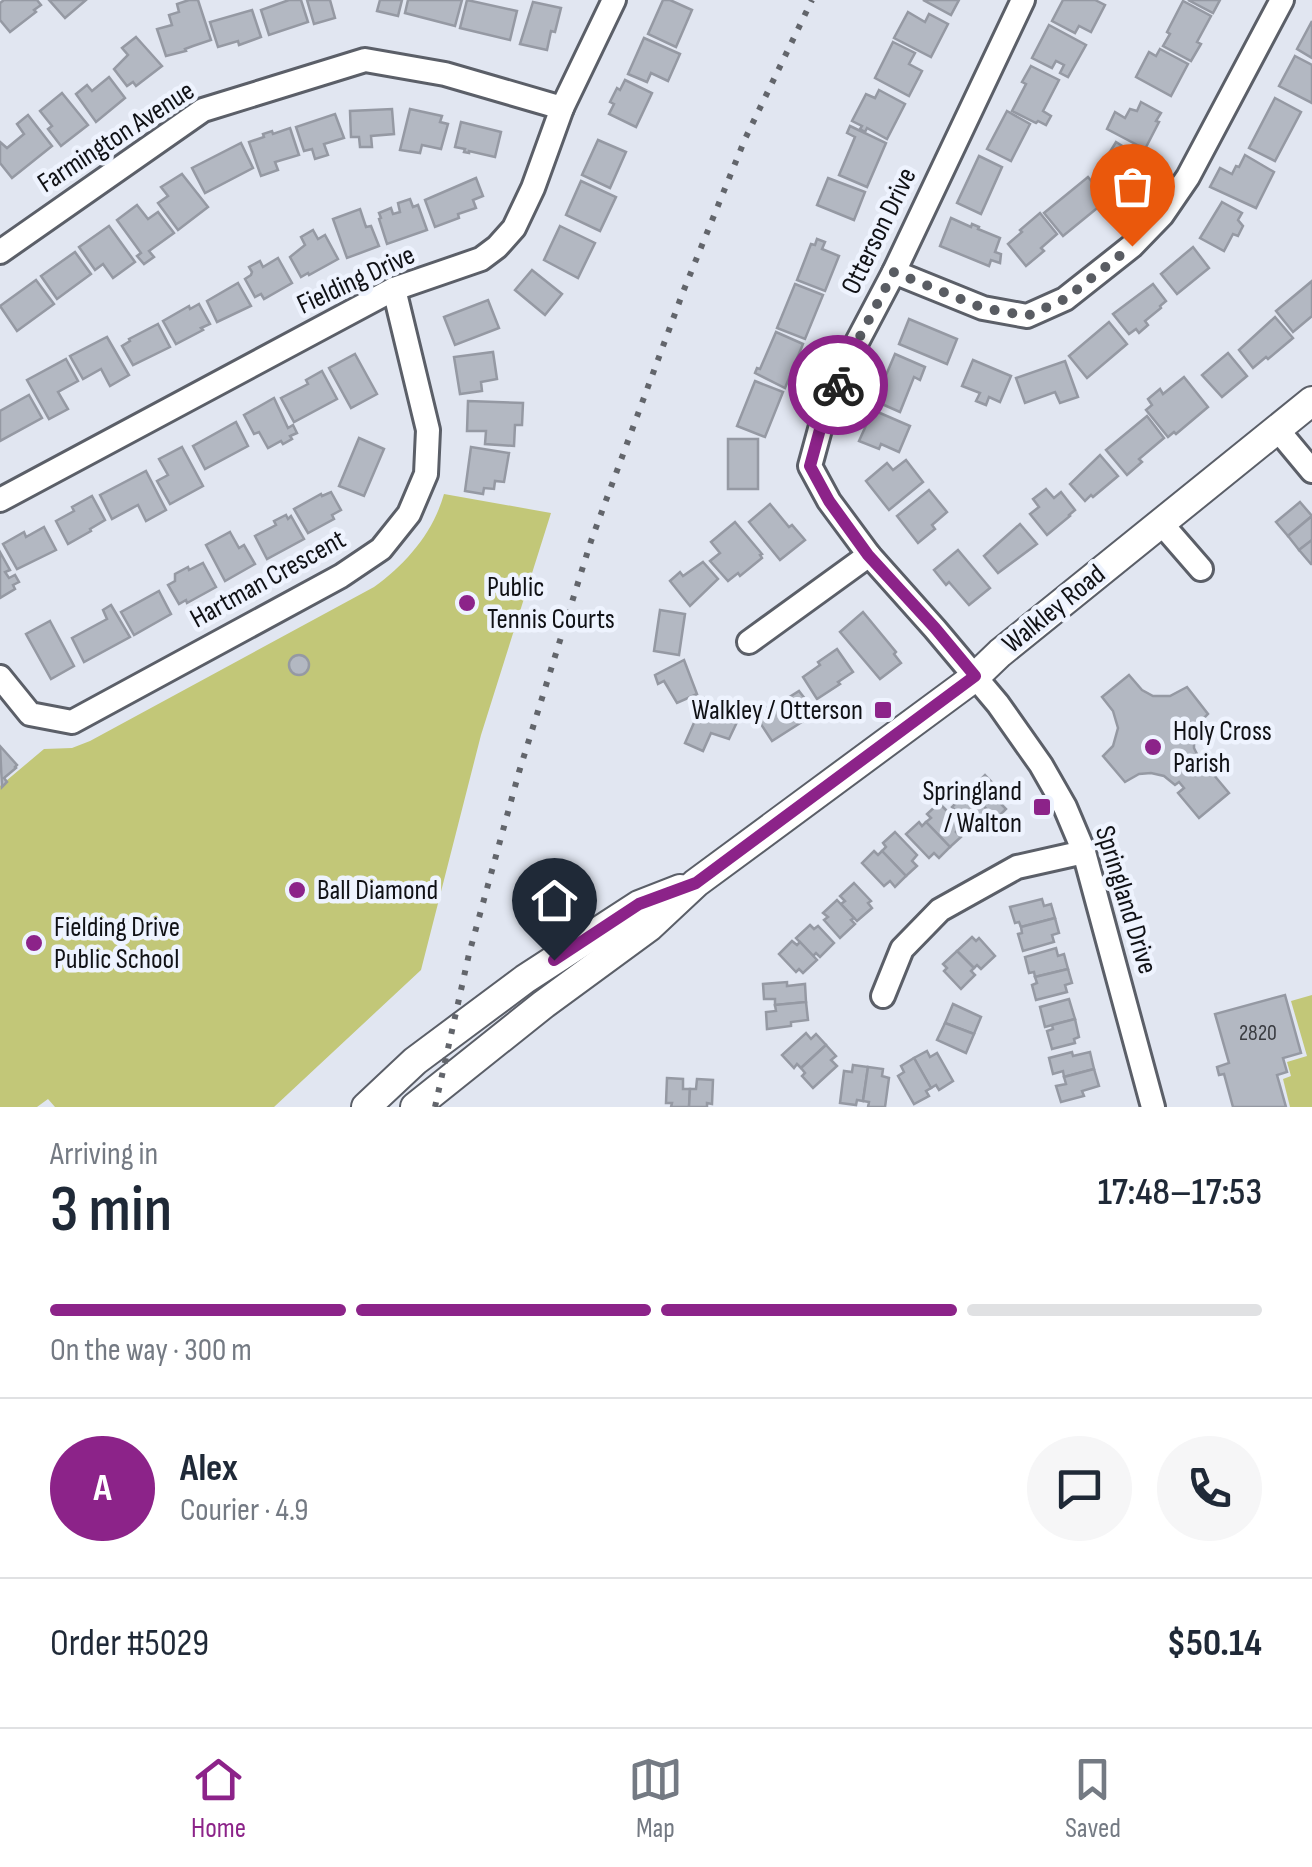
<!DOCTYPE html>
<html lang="en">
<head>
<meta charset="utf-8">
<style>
	:root { --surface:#fff; --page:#f6f6f7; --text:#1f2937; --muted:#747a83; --line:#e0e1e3; --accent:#8c2389 }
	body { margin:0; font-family:"Sofia Sans Condensed",sans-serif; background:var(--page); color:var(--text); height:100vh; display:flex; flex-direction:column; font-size:38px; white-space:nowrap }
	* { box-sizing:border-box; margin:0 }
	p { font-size:32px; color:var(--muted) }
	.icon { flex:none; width:55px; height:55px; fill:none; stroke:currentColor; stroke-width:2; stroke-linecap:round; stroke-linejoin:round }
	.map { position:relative; height:1107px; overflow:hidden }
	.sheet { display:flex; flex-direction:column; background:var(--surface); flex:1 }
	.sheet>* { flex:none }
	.pin { position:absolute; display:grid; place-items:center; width:85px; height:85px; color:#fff; margin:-102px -42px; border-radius:50% 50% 50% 0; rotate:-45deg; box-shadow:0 0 10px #0007 }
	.pin .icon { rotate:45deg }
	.courier { position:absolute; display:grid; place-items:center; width:100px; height:100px; margin:-50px; border:8px solid #8c2389; border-radius:50%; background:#fff; color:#222; box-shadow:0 2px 12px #0007 }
	.overview em { font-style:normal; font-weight:600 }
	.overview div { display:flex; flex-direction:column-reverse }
	.overview { display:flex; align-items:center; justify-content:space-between; height:170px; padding:0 50px }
	h1 { font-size:65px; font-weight:600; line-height:75px }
	.bar { display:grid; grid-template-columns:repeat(4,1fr); gap:15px 10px; align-content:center; height:120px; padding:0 50px }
	.bar i { height:12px; border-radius:8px; background:var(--line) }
	.bar .current { background:var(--accent) }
	.bar p { grid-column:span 4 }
	.line { display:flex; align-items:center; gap:25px; padding:0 50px; border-top:2px solid var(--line) }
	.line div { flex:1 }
	.round { display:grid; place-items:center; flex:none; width:105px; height:105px; border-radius:52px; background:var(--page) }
	.dock { display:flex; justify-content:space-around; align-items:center; height:140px; border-top:2px solid var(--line); background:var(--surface); font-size:28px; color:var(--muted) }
	.dock a { display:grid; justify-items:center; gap:5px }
	.dock .current { color:var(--accent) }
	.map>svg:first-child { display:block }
</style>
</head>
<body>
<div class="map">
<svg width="1312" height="1107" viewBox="0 0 1312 1107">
	<rect width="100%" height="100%" fill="#e1e6f1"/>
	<g fill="#c2c778">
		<path d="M444,494L551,513L481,735L421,970L274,1107H55L48,1099L37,1107H0V786L44,749L72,748L90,741L374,587C406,564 433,533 444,494Z"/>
		<polygon points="1312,995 1312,1107 1290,1107 1283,1079 1291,1076 1287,1062 1307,1056 1291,1001"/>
	</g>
	<g fill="#b3b8c2" stroke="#9599a3" stroke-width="2.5">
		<polygon points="4,0 37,0 41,5 34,10 36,12 10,32 0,20 0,3"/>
		<polygon points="49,0 86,0 65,18"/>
		<polygon points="189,0 198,0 211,40 193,46 185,49 186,51 166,56 157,29 172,25 169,15 179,12 177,4"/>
		<polygon points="301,0 308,22 269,35 261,10 289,0"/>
		<polygon points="307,0 330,0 335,18 314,24"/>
		<polygon points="380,0 402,0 398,16 377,11"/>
		<polygon points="408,0 462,0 455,26 405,13"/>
		<polygon points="467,0 517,11 510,40 460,28"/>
		<polygon points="663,0 670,0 692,10 676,47 648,34"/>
		<polygon points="923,0 959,0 951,15"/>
		<polygon points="1063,0 1095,0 1105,5 1091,32 1079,26 1075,33 1052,21"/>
		<polygon points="1188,0 1220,0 1213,13"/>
		<polygon points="1183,1 1211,16 1197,42 1201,44 1191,61 1163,46 1170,34 1167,32"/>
		<polygon points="533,2 561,8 555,32 551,31 547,50 520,44"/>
		<polygon points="252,10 261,37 239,45 238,41 218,47 210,22"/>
		<polygon points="908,12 925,22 929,14 948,24 931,57 894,38"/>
		<polygon points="1312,21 1312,58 1297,49"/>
		<polygon points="1049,25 1086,45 1068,77 1060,73 1064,65 1056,61 1052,68 1032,58"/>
		<polygon points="136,37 162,66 136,86 133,82 127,86 114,69 128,55 122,48"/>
		<polygon points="644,38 680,54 668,81 651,73 647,82 628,74"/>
		<polygon points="893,42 915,53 909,64 922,71 909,96 875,78"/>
		<polygon points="1160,49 1188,64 1171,96 1136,77 1149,52 1156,56"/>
		<polygon points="1295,56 1312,65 1312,103 1279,86"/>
		<polygon points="1031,66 1059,80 1043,111 1051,116 1046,125 1038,121 1036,123 1012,111 1026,84 1022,82"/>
		<polygon points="109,77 125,98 96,122 76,94 87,85 92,91"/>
		<polygon points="625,80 652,93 636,127 609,114 614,104 610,102 617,88 620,90"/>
		<polygon points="879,90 905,104 887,139 867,128 865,132 860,129 862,126 852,121 866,94 875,98"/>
		<polygon points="62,93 88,125 61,146 48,129 52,126 40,111"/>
		<polygon points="1275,98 1301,112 1275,161 1249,148"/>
		<polygon points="1141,102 1161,113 1156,121 1159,122 1145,149 1107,129 1115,112 1125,118 1130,109 1137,111"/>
		<polygon points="392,109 394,134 371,136 372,147 360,147 359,137 351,137 350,111"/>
		<polygon points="410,109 442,116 440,122 448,124 441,149 422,145 420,153 400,150"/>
		<polygon points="1007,111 1030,124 1011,161 987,149"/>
		<polygon points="335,114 344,138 324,144 328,155 315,159 312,149 304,151 296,127"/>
		<polygon points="28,115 52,146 12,178 0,163 0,142 7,148 24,134 17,124"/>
		<polygon points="461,122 501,132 495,157 469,151 469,153 464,152 465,149 455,147"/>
		<polygon points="850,126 886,143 867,187 839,175 855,137 847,133"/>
		<polygon points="290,128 299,155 275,162 278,170 261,176 249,142 264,137 263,134 272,131 273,134"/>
		<polygon points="598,140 626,152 610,188 582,175"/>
		<polygon points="1116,142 1140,157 1118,193 1094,178"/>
		<polygon points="241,143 253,168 205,193 192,168"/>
		<polygon points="1245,155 1274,172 1256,208 1210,187 1220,168 1232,174 1236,166 1239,167"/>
		<polygon points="979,156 1002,167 981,214 957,203"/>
		<polygon points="182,174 208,207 178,230 158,203 168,196 161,187"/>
		<polygon points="1088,177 1107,200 1063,236 1044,213"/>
		<polygon points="476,178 483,196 473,200 476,208 458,214 459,218 435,227 425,200"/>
		<polygon points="828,178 865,192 854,220 817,205"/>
		<polygon points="581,181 616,197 600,231 566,215"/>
		<polygon points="410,199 413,207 418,205 427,230 387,244 379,219 381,218 379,213 391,208 393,214 400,212 398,203"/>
		<polygon points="1222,202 1242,213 1238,220 1243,226 1238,236 1233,234 1224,251 1200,238"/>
		<polygon points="137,205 148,219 158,212 174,233 149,251 154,257 144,264 137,256 141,253 117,220"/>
		<polygon points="360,209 366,227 371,226 379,246 347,258 333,219"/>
		<polygon points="1040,213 1057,234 1041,248 1044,251 1026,266 1008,244 1022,232 1020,230"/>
		<polygon points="951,218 971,227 972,224 979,227 978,229 1000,238 995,252 1001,254 1000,263 991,260 989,266 940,246"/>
		<polygon points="109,226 135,262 113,278 103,264 95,270 79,247"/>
		<polygon points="560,226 595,243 578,278 544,260"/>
		<polygon points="313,230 318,239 325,235 338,259 309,275 308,273 301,277 290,257 305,245 301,237"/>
		<polygon points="817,239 825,242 822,249 839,256 825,291 797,280 811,244 815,245"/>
		<polygon points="1193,247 1209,268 1177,294 1161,274"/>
		<polygon points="75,252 91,274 57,299 41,276"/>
		<polygon points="278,258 292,283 264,299 261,294 255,297 245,279 251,275 252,272 249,267 260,261 263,267"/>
		<polygon points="532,270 562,294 545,315 515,290"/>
		<polygon points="36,280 54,304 17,331 0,306"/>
		<polygon points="1312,281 1312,316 1293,332 1276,311"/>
		<polygon points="238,283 251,306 217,322 207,301"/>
		<polygon points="795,284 823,295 805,339 777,328"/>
		<polygon points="1153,284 1166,301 1160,306 1161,308 1145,321 1148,325 1139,333 1136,329 1129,334 1113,314"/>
		<polygon points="488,300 499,328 455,345 444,317"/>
		<polygon points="199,304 210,324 201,328 203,330 176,344 163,321 189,306 190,309"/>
		<polygon points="1275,317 1293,338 1268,359 1266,357 1253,368 1239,350"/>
		<polygon points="909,319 957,339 947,364 899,344"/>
		<polygon points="1109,322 1127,344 1087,378 1069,356"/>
		<polygon points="158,324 170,347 133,365 122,346 130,341 129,339"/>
		<polygon points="776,332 803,344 785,388 755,373 757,368 760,369"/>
		<polygon points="107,337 129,375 110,386 101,369 83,379 70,356"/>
		<polygon points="493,352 497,379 481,382 482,391 460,394 454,357"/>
		<polygon points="1228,353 1247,376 1222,397 1202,375"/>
		<polygon points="355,354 377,394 351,408 329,368"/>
		<polygon points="895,354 925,367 920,380 914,377 900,412 875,401"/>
		<polygon points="66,359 78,381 58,392 68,409 49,419 27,380"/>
		<polygon points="973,360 1011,376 1000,402 989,397 986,405 976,401 980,393 962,386"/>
		<polygon points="1065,361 1078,397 1060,403 1055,392 1025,403 1016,378"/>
		<polygon points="322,371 337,399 294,422 281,398 308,384 306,380"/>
		<polygon points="1184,377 1208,407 1176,434 1174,432 1168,437 1146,410 1152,405 1148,399 1160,389 1163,394"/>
		<polygon points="755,381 783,392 765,437 737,426"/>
		<polygon points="29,395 42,418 0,441 0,411"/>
		<polygon points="274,398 288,428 293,425 297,433 290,436 292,439 283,444 281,441 268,448 259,432 254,434 244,415"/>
		<polygon points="468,401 523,403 522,425 515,425 514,446 485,444 486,431 467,431"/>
		<polygon points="873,410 910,426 899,452 881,444 879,449 859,441"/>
		<polygon points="1147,416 1164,438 1139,459 1142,462 1127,475 1106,450"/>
		<polygon points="236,422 248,446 205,469 193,446"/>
		<polygon points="359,438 384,449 364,496 339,486"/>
		<rect x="728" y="439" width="30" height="50"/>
		<polygon points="182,447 203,486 170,504 157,481 168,475 159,459"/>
		<polygon points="471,447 509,453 504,482 495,481 494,489 484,488 483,494 465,491"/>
		<polygon points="1100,455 1118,476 1093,497 1091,495 1085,501 1070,484"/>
		<polygon points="906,460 923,482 889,510 866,481 887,463 893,470"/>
		<polygon points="146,471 166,510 146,521 138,505 112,519 100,495"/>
		<polygon points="1046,489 1054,498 1061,492 1075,510 1069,515 1070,516 1047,535 1030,514 1039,507 1033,499"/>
		<polygon points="929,490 947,512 932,525 935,529 918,543 897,516"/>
		<polygon points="331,492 341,510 332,515 334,519 308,533 294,509 321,494 322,496"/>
		<polygon points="92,496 105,520 90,529 91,531 68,544 56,521 74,511 72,507"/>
		<polygon points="1300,502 1312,516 1288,536 1276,522"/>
		<polygon points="770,504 789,527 792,525 805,540 780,560 749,522"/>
		<polygon points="286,515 288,519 291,516 304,539 267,559 255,536 276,525 274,521"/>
		<polygon points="1312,516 1312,540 1299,550 1288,536"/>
		<polygon points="735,522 762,554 760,555 762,558 740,576 738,573 728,581 710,561 720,553 711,542"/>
		<polygon points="1020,524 1037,544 998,573 984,556"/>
		<polygon points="44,527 56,550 17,569 3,544 24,532 26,537"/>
		<polygon points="230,532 239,548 244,545 255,564 225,581 206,545"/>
		<polygon points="1312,540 1312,564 1311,564 1299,550"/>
		<polygon points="958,550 990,588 969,605 949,582 946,585 934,570"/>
		<polygon points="0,552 10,570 5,572 9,578 15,575 19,582 13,585 15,589 0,598"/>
		<polygon points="703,562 718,579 690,606 670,581 680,572 683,576"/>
		<polygon points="203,563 216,587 187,603 186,600 179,604 168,585 175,581 175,574 188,567 189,570"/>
		<polygon points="159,591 171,614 134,635 121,612"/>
		<polygon points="111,605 130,637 84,662 72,638 107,619 103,610"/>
		<polygon points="660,610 685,614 679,655 654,651"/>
		<polygon points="863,612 896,652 894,654 901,663 880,679 840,632"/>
		<polygon points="50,621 74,666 51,679 26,634"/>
		<polygon points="837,649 853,672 838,682 840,684 817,699 803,677 820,665 818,662"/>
		<circle cx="299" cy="665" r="10"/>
		<polygon points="684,660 697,694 677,703 664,681 658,684 655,675"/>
		<polygon points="1129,675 1142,690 1153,696 1170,696 1187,687 1208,714 1199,723 1194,734 1194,748 1202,764 1198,767 1203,773 1208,768 1229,793 1199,818 1178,793 1184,788 1179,782 1175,785 1164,776 1151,773 1139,774 1125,782 1103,756 1113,746 1118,728 1113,711 1102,697"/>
		<polygon points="799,691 816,713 772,741 755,715 770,705 772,708"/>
		<polygon points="705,698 734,712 732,718 738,720 729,739 711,733 703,751 685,743"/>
		<polygon points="0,746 17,765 15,767 16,768 4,778 7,782 2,787"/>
		<polygon points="985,775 1007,798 1001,804 1006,809 996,819 972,794 976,790 973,787"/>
		<polygon points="972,794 996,819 985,830 980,824 974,830 952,807 964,795 967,798"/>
		<polygon points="939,803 962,826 956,832 961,837 950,847 926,822 931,818 927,814"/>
		<polygon points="919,822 922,826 926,822 950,847 939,858 934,853 929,858 906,834"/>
		<polygon points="895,832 917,855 912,861 917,866 906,876 882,851 886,847 883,843"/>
		<polygon points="874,851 878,855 882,851 906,876 895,887 890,881 884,886 862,863"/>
		<polygon points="854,883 871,901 868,903 872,908 857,921 841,904 845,901 840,896"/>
		<polygon points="1042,899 1044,906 1051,904 1055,918 1021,927 1019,922 1015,923 1010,907"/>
		<polygon points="837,900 854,918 851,920 855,924 840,938 824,920 828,917 823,913"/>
		<polygon points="1055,918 1059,933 1052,935 1054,942 1023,951 1018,934 1022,933 1021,927"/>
		<polygon points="810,925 814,929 818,926 834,943 820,957 816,953 813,956 796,938"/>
		<polygon points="972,937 976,941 979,938 995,956 981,969 977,965 974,968 957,951"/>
		<polygon points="792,941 797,945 800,942 817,960 803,973 799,969 796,972 779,954"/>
		<polygon points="1056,948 1058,956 1064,954 1068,969 1035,977 1034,972 1029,973 1025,957"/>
		<polygon points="957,951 974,968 971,971 975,975 961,989 944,971 947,968 943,964"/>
		<polygon points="1068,969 1072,983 1065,985 1067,992 1036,1000 1032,985 1037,983 1035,977"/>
		<polygon points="787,982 787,986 805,984 806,1002 775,1005 775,999 764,999 763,984"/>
		<polygon points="1285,995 1301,1053 1283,1058 1287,1072 1277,1075 1286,1107 1233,1107 1224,1074 1219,1075 1217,1067 1229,1063 1215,1014"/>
		<polygon points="1069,999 1075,1019 1045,1027 1040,1007"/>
		<polygon points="806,1002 808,1020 791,1022 791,1026 767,1029 766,1012 776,1011 775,1005"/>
		<polygon points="953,1004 981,1017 974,1034 945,1023"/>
		<polygon points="1075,1019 1079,1037 1074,1039 1075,1043 1052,1049 1047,1031 1053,1029 1052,1025"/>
		<polygon points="945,1023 974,1034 966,1053 937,1040"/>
		<polygon points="806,1033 811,1039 816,1034 826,1045 801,1068 797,1064 794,1068 782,1055"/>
		<polygon points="826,1045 836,1056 831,1060 837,1066 813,1088 802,1076 805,1073 801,1068"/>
		<polygon points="927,1051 930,1057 937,1053 953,1081 939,1090 936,1085 931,1088 914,1058"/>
		<polygon points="1072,1052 1073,1056 1090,1052 1094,1069 1064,1077 1063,1071 1053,1074 1049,1058"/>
		<polygon points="914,1058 931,1088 926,1091 929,1096 914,1104 898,1076 904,1072 901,1066"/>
		<polygon points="853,1065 868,1067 863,1101 857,1100 856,1105 840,1103 844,1071 852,1072"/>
		<polygon points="868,1067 883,1069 882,1076 889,1078 885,1107 868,1107 869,1102 863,1101"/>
		<polygon points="1094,1069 1099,1086 1082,1091 1084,1096 1061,1102 1056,1086 1066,1084 1064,1077"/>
		<polygon points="667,1078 683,1079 683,1089 690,1089 689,1107 671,1107 672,1103 666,1103"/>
		<polygon points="697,1079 713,1080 712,1104 707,1103 707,1107 689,1107 690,1089 696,1089"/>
	</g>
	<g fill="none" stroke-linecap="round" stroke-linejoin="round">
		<g stroke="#5b5f68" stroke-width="28">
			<g id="minor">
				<polyline points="1023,0 894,272 856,344 822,422 810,466 829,501 869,555 935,629 998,704 1041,765 1065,807 1084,852 1153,1107"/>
				<polyline points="0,252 203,110 365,60 445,74 562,108"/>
				<polyline points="894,272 983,308 1027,316 1065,299 1132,246 1162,215 1188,177 1282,0"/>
				<polyline points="1277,429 1312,471"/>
				<polyline points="0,500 394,289 481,259 497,247 514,228 533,188 562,108 614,0"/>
				<polyline points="1161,523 1201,569"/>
				<polyline points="749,642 869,555"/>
				<polyline points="0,677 30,714 72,722 341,576 381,549 409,514 426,474 428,430 394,289"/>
				<polyline points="883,996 902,949 940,910 1017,867 1084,852"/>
			</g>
		</g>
		<g stroke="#5b5f68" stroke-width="32">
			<g id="major">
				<polyline points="366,1107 415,1061 525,979 639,905 680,889"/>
				<polyline points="415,1107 544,1004 649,927 696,883 975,677 1000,653 1312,401"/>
			</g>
		</g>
		<use href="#minor" stroke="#fff" stroke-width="22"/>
		<use href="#major" stroke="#fff" stroke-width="28"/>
		<polyline stroke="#62656b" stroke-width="6" stroke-dasharray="5 10" stroke-linecap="butt" points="435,1107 469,954 519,772 591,541 683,292 745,139 812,0"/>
	</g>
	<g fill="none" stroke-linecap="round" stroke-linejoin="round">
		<polyline stroke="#595c62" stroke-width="10" stroke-dasharray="0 18" points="838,385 856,344 894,272 983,308 1027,316 1065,299 1132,246"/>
		<polyline stroke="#8c2389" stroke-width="12" points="554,960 639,904 696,883 975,676 935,628 868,555 829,501 810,466 822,422 838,385"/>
	</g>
	<g fill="#8c2389" stroke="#eef3fe" stroke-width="4">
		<circle cx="467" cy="603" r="10"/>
		<rect x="873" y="700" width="20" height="20" rx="5"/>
		<circle cx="1153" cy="747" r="10"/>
		<rect x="1032" y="797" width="20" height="20" rx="5"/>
		<circle cx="297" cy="890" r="10"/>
		<circle cx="34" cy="943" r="10"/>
	</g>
	<g text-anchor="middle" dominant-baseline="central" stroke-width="9" stroke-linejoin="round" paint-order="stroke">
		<g font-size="22" fill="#393b40">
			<text x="1258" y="1033">2820</text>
		</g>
		<g font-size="28" fill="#101115" stroke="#eef3fe">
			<text transform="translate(116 137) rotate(-33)">Farmington Avenue</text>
			<text transform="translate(879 231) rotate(-64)">Otterson Drive</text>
			<text transform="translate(356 280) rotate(-25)">Fielding Drive</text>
			<text transform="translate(268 579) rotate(-29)">Hartman Crescent</text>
			<text transform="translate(1054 609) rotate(-39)">Walkley Road</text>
			<text transform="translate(1126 900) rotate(73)">Springland Drive</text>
		</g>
		<g font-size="28" fill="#101115" stroke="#eef3fe" text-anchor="start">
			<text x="487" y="587">Public<tspan x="487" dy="32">Tennis Courts</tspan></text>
			<text x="863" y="710" text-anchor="end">Walkley / Otterson</text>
			<text x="1173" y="731">Holy Cross<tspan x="1173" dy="32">Parish</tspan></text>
			<text x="1022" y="791" text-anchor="end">Springland<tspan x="1022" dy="32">/ Walton</tspan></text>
			<text x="317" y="890">Ball Diamond</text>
			<text x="54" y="927">Fielding Drive<tspan x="54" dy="32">Public School</tspan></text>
		</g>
	</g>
</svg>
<div class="pin" style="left:1132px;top:246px;background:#ea580c"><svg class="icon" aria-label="bag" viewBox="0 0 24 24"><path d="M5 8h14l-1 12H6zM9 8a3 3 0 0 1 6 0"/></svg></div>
<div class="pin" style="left:554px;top:960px;background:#1f2937"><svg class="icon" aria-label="home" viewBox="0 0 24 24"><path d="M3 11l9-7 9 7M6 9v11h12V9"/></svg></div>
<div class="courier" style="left:838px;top:385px"><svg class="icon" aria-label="bike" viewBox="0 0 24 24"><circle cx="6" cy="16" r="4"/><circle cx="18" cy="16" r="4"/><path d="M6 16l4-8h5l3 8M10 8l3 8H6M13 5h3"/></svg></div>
</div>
<section class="sheet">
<div class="overview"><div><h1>3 min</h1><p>Arriving in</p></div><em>17:48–17:53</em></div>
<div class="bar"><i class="current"></i><i class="current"></i><i class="current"></i><i></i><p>On the way · 300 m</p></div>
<div class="line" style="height:180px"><b class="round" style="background:var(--accent);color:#fff">A</b><div><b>Alex</b><p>Courier · 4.9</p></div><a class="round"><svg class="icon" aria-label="chat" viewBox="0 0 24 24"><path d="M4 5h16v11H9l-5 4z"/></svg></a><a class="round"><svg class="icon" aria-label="phone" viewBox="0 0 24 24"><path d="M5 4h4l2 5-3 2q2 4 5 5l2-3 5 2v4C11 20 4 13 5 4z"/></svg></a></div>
<div class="line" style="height:130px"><div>Order #5029</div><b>$50.14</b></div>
</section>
<nav class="dock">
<a class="current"><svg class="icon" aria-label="home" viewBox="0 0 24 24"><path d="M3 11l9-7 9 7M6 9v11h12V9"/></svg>Home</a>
<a><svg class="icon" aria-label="map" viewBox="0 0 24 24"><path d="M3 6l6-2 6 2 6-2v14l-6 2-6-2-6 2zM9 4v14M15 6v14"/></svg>Map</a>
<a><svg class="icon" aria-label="saved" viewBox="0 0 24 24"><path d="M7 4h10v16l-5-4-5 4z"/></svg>Saved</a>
</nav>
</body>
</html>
